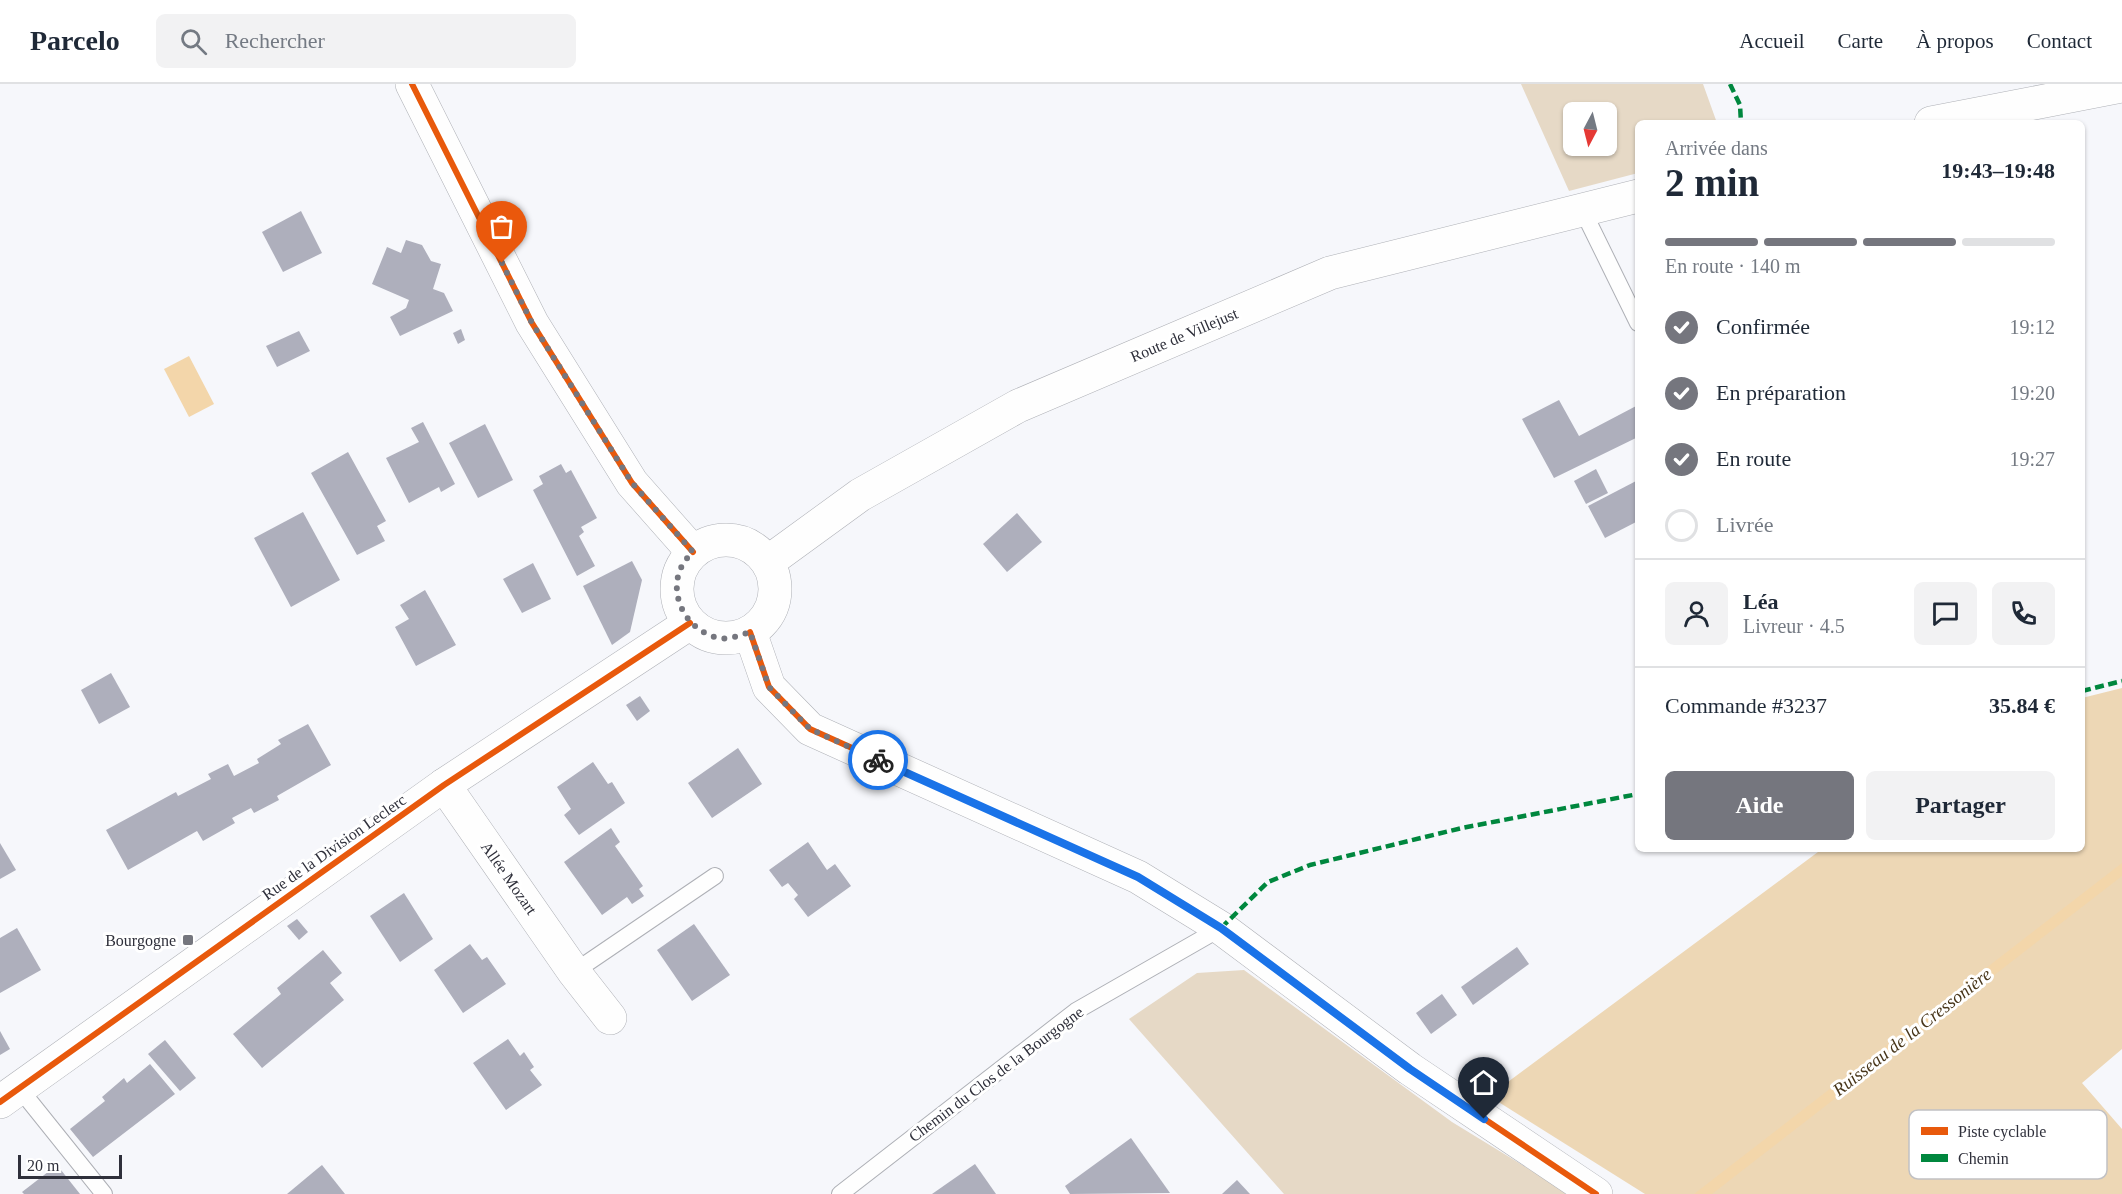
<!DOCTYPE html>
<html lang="fr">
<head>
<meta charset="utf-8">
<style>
	:root { --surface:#fff; --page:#f2f2f3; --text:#1f2937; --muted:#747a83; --line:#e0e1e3; --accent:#75767e }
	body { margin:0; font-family:"Times New Roman",serif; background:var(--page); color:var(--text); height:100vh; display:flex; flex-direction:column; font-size:22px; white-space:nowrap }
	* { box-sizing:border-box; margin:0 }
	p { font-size:20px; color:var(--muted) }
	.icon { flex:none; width:33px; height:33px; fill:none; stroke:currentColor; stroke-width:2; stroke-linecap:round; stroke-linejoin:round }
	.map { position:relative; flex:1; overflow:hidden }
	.sheet { position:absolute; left:1635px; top:36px; width:450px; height:732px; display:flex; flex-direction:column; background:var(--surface); border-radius:9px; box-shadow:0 2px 4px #0004 }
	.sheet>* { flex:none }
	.needle { width:39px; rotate:187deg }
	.controls { position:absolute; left:1563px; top:18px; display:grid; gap:12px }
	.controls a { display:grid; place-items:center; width:54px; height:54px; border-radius:9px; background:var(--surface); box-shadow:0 2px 4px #0004; font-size:30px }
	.scale { position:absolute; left:18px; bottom:15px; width:104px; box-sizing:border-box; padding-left:6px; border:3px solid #2f303b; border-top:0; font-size:16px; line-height:21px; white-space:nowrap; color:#2f303b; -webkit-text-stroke:4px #fff; paint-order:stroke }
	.pin { position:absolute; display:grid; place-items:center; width:51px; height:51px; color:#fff; margin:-62px -26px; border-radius:50% 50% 50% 0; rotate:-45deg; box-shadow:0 0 6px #0007 }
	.pin .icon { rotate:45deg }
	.courier { position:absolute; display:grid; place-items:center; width:60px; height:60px; margin:-30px; border:4px solid #1a73e8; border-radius:50%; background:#fff; color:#222; box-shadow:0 2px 8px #0007 }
	.head em { font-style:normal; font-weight:700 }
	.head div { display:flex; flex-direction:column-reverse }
	.head { display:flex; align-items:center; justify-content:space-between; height:102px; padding:0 30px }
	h1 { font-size:39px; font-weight:700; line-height:45px }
	.bar { display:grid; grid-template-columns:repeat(4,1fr); gap:9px 6px; align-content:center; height:72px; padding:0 30px }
	.bar i { height:8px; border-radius:4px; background:var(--line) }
	.bar .selected { background:var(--accent) }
	.bar p { grid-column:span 4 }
	.line { display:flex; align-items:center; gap:15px; padding:0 30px; border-top:2px solid var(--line) }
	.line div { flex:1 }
	.round { display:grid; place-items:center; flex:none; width:63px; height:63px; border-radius:9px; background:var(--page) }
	ol { padding:0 30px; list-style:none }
	li { display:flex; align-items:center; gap:18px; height:66px }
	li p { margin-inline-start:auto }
	li .icon { padding:6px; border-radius:50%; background:var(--accent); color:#fff; stroke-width:4 }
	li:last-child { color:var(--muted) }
	li i { width:33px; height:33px; border:3px solid var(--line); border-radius:50% }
	.cta { display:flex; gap:12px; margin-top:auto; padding:12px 30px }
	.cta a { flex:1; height:69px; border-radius:9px; background:var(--accent); color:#fff; font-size:24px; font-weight:700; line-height:69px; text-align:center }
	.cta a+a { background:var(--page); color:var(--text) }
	header { display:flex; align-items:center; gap:36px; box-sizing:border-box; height:84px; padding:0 30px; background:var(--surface); border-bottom:2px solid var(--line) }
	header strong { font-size:28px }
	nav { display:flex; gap:33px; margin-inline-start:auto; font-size:21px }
	.search { width:420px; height:54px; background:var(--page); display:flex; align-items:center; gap:15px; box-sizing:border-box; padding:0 21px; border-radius:9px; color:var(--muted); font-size:22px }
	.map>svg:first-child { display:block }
</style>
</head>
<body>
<header>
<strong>Parcelo</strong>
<div class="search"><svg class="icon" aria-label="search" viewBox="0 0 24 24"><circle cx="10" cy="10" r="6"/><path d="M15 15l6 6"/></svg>Rechercher</div>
<nav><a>Accueil</a><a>Carte</a><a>À propos</a><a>Contact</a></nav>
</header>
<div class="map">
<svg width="2122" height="1110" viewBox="0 0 2122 1110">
	<rect width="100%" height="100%" fill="#f6f7fb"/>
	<g fill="#e6d9c6" fill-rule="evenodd">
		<path d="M1521,0H1703L1717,39H1638V89L1569,107ZM1574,28H1606V62H1574Z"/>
		<polygon points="1244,886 1452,1038 1570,1110 1284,1110 1129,935 1197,889"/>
	</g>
	<polygon fill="#edd7b5" points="2122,604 2122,965 2082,999 2122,1045 2122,1110 1645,1110 1489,1012 1822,765 2082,765 2082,614"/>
	<g fill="#f3d6aa">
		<polygon points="189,272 214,320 189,333 164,285"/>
		<polygon points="2122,779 2122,792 1712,1110 1694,1110"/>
	</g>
	<g fill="#aeafbc">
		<polygon points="301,127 322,169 283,188 262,148"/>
		<polygon points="406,156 422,161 431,177 441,180 433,205 444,209 453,227 400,252 390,233 406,224 409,216 372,200 387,163 401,169"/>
		<polygon points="461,245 465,256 458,260 453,249"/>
		<polygon points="299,247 310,267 277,283 266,262"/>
		<polygon points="1559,316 1579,352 1638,321 1638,353 1554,394 1522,335"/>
		<polygon points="423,338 455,400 441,408 439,403 409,419 386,374 419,358 411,344"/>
		<polygon points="485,340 513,396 478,414 449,359"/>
		<polygon points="348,368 386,437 377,442 385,457 357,471 311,389"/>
		<polygon points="561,380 566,389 571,386 597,434 581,443 584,448 579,452 595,482 577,492 533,406 543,400 539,392"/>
		<polygon points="1596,385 1608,409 1586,420 1574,397"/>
		<polygon points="1638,396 1638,437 1605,454 1588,422"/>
		<polygon points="303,428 340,496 291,523 254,454"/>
		<polygon points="1017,429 1042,458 1007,488 983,460"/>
		<polygon points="632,477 642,496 630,548 612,561 583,502"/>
		<polygon points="533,479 551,515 522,529 503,495"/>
		<polygon points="425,506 456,561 416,582 395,543 409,535 400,521"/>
		<polygon points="111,589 130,623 99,640 81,606"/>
		<polygon points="640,612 650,627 637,637 626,621"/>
		<polygon points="308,640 331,681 277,712 279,716 254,729 251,724 232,734 235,739 203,757 197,747 128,786 106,746 176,708 178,712 211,695 208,690 228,680 234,692 259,679 257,675 281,660 278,656"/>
		<polygon points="738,664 762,700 712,734 688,699"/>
		<polygon points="593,678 608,700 612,698 625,719 579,751 564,731 571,725 557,703"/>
		<polygon points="611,744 620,758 615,762 643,802 639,805 644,812 632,820 627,813 602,831 564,778"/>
		<polygon points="808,758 827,786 835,780 851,802 808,833 794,815 798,811 788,799 782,803 769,786"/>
		<polygon points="0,759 16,786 0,795"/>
		<polygon points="404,809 433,855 400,878 370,832"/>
		<polygon points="297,835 308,848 299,856 287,842"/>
		<polygon points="694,840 730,891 692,917 657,866"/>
		<polygon points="17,844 41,886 0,909 0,854"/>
		<polygon points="470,860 482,876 487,873 506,900 463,929 434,886"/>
		<polygon points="1517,863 1529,880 1473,921 1461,903"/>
		<polygon points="323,866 342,889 330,899 344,916 262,984 233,950 281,910 277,904"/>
		<polygon points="1442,910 1457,931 1431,950 1416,929"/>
		<polygon points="0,947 10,965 0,971"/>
		<polygon points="508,955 520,972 524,968 534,983 530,986 542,1001 506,1026 473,979"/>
		<polygon points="165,956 196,994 180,1007 148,970"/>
		<polygon points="150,980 175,1010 93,1073 70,1045 105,1017 102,1013 124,994 127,999"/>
		<polygon points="1131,1054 1170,1109 1070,1110 1065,1102"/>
		<polygon points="975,1080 996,1110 932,1110"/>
		<polygon points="57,1081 80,1110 24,1110 22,1108"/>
		<polygon points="322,1081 345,1110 287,1110 317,1085"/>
		<polygon points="1237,1096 1250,1110 1222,1110"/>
	</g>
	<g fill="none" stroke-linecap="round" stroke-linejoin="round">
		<g stroke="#aeb0b6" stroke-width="18">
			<g id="lane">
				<polyline points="1583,127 1638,239"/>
				<polyline points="574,888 715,792"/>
				<polyline points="19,1004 104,1110"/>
				<polyline points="840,1110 1076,927 1221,844"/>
			</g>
		</g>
		<g stroke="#aeb0b6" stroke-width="34">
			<g id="street">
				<polyline points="750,548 769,603 810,645 1138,793 1221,844 1410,985 1596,1110"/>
				<polyline points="444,701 574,888 610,934"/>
				<polyline points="0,1018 444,701 690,539"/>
			</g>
		</g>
		<g stroke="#aeb0b6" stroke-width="34">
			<g id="secondary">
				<polyline points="412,0 532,239 632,399 693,468"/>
				<polyline points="1931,39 2122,2"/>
				<circle cx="726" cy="505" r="49"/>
				<polyline points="768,478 860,411 1018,322 1330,189 1638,112"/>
			</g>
		</g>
		<use href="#lane" stroke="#fefefe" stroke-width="16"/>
		<use href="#street" stroke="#fefefe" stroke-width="33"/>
		<use href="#secondary" stroke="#fefefe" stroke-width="33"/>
		<g stroke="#00873e" stroke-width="4.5" stroke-dasharray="9 4.5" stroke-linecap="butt">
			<polyline points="1730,0 1740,21 1741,39"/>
			<polyline points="2082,607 2122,597"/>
			<polyline points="1221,844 1268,798 1310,781 1462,744 1638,710"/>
		</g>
		<g stroke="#fff" stroke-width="10">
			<g id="cycleway">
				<polyline points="412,0 532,239 632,399 693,468"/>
				<polyline points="750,548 769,603 810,645 1138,793 1221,844 1410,985 1596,1110"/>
				<polyline points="0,1018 444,701 690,539"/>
			</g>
		</g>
		<use href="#cycleway" stroke="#e8590c" stroke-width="6"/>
	</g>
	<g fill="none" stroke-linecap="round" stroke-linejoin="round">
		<path stroke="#75767e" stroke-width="6" stroke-dasharray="0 10.8" d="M502,179L532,239L632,399L693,468C661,496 680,546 719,554C729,556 741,551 750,548L769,603L810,645L878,676"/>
		<polyline stroke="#1a73e8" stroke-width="8" points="878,676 1138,793 1221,844 1410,985 1484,1035"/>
	</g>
	<rect fill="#75767e" stroke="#fff" stroke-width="2" x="182" y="850" width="12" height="12" rx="3"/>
	<g text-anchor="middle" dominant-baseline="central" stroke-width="6" stroke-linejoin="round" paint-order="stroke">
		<g font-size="16" fill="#2f303b" stroke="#fff">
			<text transform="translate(1184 251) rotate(-23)">Route de Villejust</text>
			<text transform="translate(334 763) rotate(-35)">Rue de la Division Leclerc</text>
			<text transform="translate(509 794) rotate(55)">Allée Mozart</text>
			<text transform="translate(996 990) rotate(-37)">Chemin du Clos de la Bourgogne</text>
		</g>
		<g font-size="16" fill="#2f303b" stroke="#fff" text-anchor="end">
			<text x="176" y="856">Bourgogne</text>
		</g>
		<g font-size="18" font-style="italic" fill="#48361a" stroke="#fff">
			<text transform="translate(1912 948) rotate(-38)">Ruisseau de la Cressonière</text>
		</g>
	</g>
	<rect x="1909" y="1026" width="198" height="69" rx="9" fill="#fff" stroke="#c1c1c4" stroke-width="1.5"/>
	<rect x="1921" y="1043" width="27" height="8" fill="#e8590c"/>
	<rect x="1921" y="1070" width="27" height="8" fill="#00873e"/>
	<g font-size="16" fill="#2f303b">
		<text x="1958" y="1053">Piste cyclable</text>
		<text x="1958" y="1080">Chemin</text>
	</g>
</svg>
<div class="controls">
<a><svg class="needle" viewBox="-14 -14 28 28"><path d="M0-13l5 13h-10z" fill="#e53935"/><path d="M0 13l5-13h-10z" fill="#747a83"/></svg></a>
</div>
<div class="scale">20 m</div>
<div class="pin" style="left:502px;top:179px;background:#ea580c"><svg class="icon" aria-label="bag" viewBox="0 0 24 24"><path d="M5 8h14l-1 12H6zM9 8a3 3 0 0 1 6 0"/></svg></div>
<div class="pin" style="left:1484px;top:1035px;background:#1f2937"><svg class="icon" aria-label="home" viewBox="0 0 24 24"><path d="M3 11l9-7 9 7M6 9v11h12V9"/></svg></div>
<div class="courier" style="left:878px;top:676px"><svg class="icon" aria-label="bike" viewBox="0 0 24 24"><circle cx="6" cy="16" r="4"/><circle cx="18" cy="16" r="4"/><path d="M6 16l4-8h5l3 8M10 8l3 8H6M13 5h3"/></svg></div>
<section class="sheet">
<div class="head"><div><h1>2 min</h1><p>Arrivée dans</p></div><em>19:43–19:48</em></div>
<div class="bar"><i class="selected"></i><i class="selected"></i><i class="selected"></i><i></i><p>En route · 140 m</p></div>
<ol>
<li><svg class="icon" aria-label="check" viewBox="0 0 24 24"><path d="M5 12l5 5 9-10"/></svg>Confirmée<p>19:12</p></li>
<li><svg class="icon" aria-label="check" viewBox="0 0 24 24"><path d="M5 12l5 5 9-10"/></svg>En préparation<p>19:20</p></li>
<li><svg class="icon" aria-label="check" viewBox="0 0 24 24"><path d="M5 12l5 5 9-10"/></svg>En route<p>19:27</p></li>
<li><i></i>Livrée</li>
</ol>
<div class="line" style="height:108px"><a class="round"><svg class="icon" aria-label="person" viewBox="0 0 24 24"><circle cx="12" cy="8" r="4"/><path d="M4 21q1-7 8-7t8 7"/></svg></a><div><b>Léa</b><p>Livreur · 4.5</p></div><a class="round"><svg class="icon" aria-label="chat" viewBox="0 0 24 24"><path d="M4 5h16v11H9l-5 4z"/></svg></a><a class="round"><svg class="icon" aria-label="phone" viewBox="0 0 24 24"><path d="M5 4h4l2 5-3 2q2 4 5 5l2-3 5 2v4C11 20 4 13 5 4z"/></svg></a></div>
<div class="line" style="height:78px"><div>Commande #3237</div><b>35.84 €</b></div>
<div class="cta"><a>Aide</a><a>Partager</a></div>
</section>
</div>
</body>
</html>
